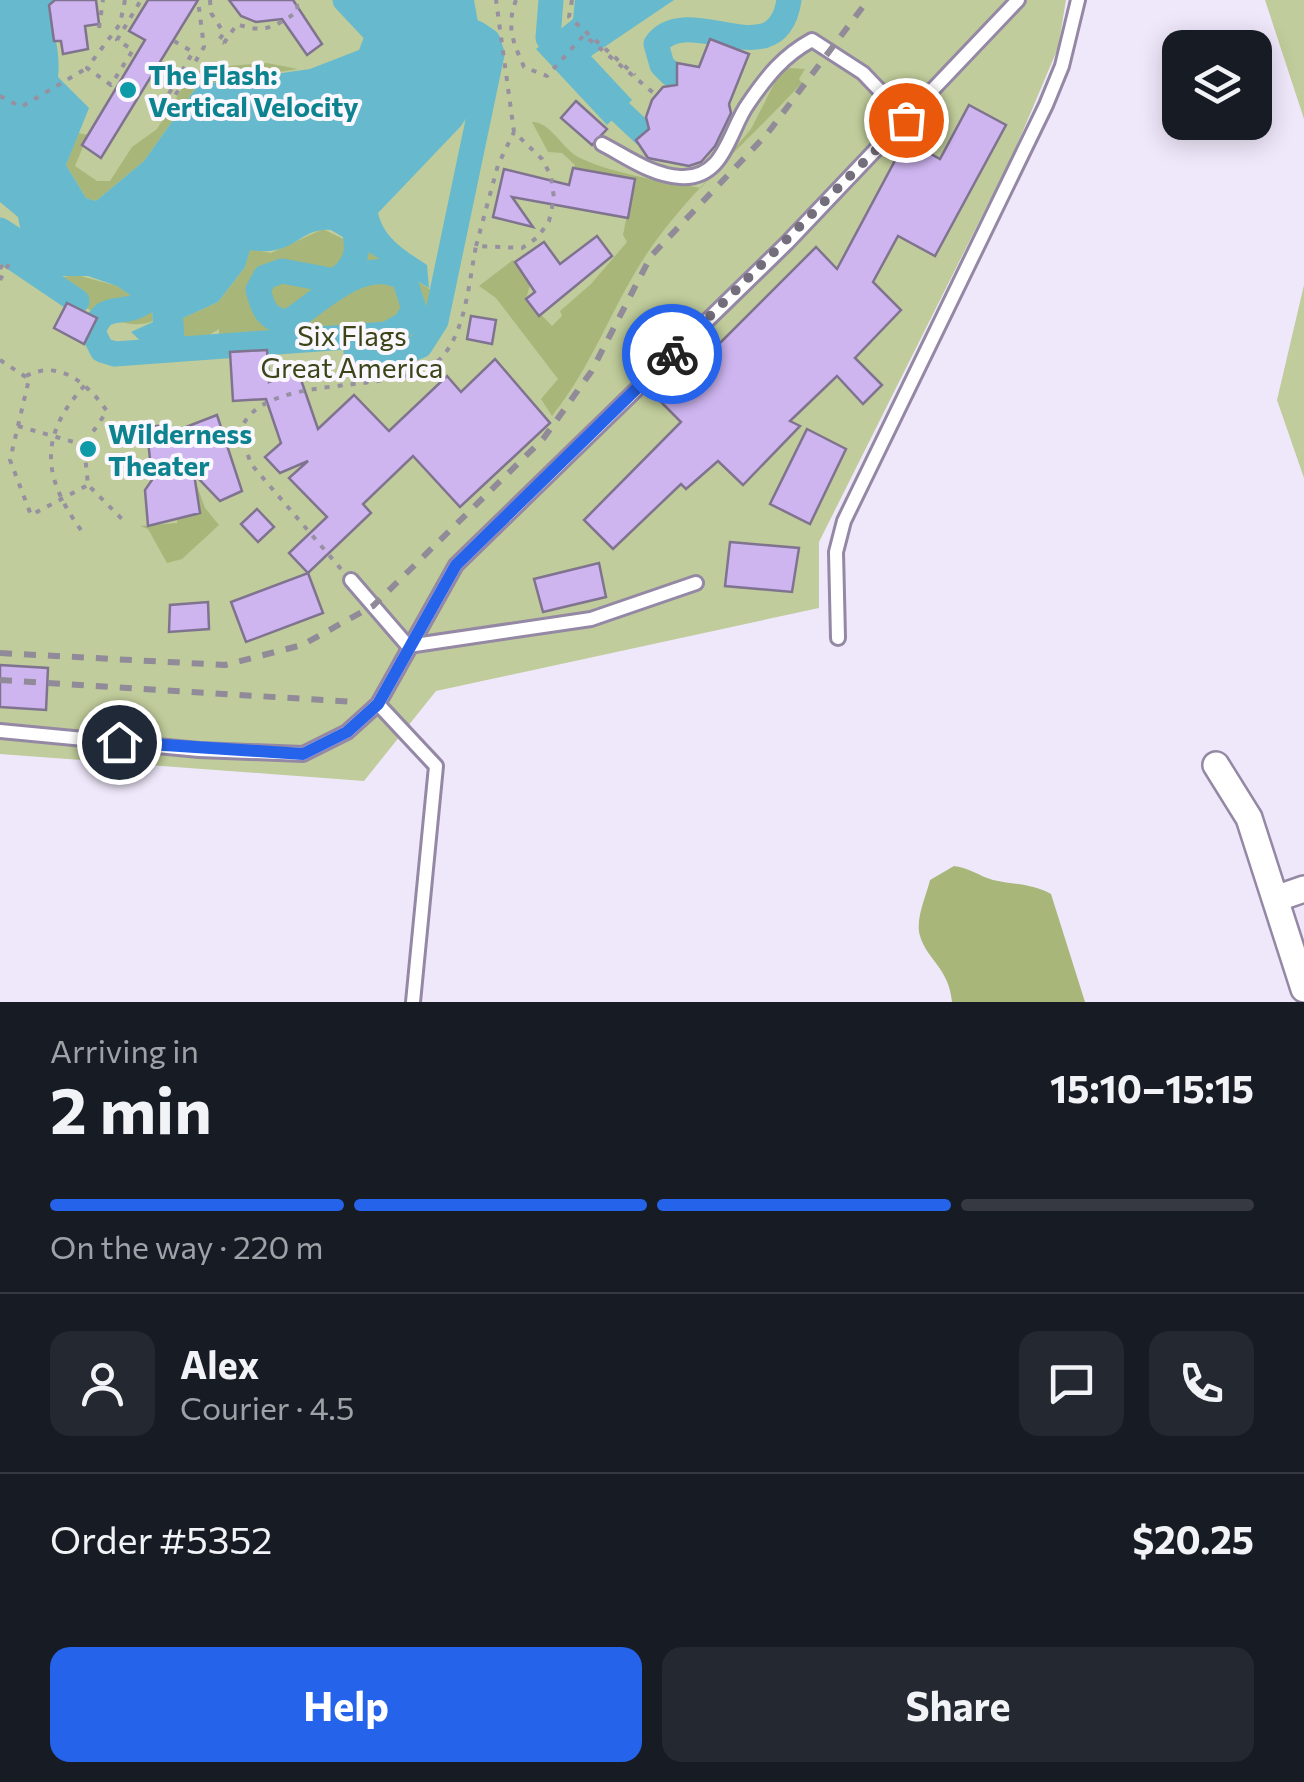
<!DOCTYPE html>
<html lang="en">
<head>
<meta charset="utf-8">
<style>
	:root { --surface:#171b24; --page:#242831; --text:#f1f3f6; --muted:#9ea1a6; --line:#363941; --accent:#2563eb }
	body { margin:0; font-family:Commissioner,sans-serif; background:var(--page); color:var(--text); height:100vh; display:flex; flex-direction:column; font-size:38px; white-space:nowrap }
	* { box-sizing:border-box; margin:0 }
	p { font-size:32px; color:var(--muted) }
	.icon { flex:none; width:55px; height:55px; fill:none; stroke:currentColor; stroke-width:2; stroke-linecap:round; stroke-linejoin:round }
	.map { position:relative; height:1002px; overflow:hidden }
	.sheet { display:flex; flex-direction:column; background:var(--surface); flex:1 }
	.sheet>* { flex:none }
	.fabs { position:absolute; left:1162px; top:30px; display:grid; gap:20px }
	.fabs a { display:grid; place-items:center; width:110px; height:110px; border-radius:20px; background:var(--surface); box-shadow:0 5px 25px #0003; font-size:50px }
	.pin { position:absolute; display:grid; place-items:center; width:85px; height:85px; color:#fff; margin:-42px; border:5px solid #fff; border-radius:50%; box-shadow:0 2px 10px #0007 }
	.courier { position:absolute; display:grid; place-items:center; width:100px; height:100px; margin:-50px; border:8px solid #2563eb; border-radius:50%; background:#fff; color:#222; box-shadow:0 2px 12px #0007 }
	.head em { font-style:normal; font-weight:700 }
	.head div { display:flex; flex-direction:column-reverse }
	.head { display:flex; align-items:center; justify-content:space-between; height:170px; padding:0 50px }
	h1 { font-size:65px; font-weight:700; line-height:75px }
	.bar { display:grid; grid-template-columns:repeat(4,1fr); gap:15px 10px; align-content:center; height:120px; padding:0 50px }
	.bar i { height:12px; border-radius:8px; background:var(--line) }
	.bar .current { background:var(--accent) }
	.bar p { grid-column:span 4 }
	.line { display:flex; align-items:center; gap:25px; padding:0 50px; border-top:2px solid var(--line) }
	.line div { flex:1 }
	.round { display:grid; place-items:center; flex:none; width:105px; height:105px; border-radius:20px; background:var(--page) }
	.cta { display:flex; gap:20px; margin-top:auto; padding:20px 50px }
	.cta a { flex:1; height:115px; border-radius:20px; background:var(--accent); color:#fff; font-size:40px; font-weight:700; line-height:115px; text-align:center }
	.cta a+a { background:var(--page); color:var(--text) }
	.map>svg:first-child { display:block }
</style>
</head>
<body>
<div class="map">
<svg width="1304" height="1002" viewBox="0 0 1304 1002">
	<rect width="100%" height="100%" fill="#efe8fb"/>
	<g fill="#c0cc9b">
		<polygon points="0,0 1066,0 1058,48 1014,152 819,542 819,608 436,691 364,781 0,754"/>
		<polygon points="1265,0 1304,0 1304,119"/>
		<polygon points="1304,285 1304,478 1277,400"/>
	</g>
	<g fill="#a8b779">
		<polygon points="267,63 298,69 198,85 144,161 96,201 86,198 66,165 78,133 88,135 75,166 97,181 110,181 132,147 157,129 186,82 203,68"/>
		<path d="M789,68L805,69L799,79L802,83C751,138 688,192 646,255C611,308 593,365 552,416L541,399L558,379L496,298L479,286L513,260L530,285L526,299L552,326L562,316L560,311L591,284L627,242L623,235L634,179L573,168L575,165L562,153L548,152L532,122C550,121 563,150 580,158C617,175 662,181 701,188L751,129L778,76Z"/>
		<polygon points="323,229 380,257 434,292 426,333 416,343 209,352 209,344 219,342 219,329 201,340 183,339 183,318 218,302 245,267 250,249 271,253"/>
		<path d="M77,275L117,286L152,310L153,321C125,333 86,308 62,294L66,286L47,279Z"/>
		<polygon points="196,483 205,508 219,525 182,559 167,563 148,529 140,526 177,523 177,516 200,513 196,487 185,487"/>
		<path d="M954,866C970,868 979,876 993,880C1014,885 1031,883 1051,894L1085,1002H952C949,968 927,960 920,936C915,919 926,897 930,880Z"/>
	</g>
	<g fill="#67b9ce">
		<path d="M0,0H55L49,6C53,31 61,52 58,77L89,108L66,165L86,198L96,201L144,161L198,85L310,69L359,50L369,24L359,0H474L489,84L461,126L378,213C384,239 406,251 427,265L429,288L331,230C299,227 295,258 250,250L245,267L218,302L183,318L186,358H159L131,332L153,322L152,310L117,286L88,276H51L8,244L23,242L18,217L0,202Z"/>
		<polygon points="575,0 674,0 591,56 632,100 607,125 536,49 573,19"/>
	</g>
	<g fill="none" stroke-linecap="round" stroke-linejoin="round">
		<g stroke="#67b9ce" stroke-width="25">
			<polyline points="345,0 376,33"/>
			<polyline points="551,0 548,38 567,63"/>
			<path d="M671,74L662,65L656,44C688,0 777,80 789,0"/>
			<polyline points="597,90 645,135"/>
			<polyline points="0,230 28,248 51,252"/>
			<polyline points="0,249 77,301"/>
			<path d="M158,279L156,296C149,299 140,306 132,308C111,313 102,307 93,332L102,350L115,354L387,334L405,324L414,309L404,278C364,255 323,299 288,322C267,320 263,309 258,290L265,277L282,271L335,281C363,262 358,244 351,214"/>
			<polyline points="356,352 405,352 420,346 436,321 492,54 488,41 476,33 450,40"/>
		</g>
	</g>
	<g fill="#ceb5f0" stroke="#7f738f" stroke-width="2.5">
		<polygon points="55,0 96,0 99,24 85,26 88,49 63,54 61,41 54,41 49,5"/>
		<polygon points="148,0 198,0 101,158 82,145 145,40 129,31"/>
		<polygon points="229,0 293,0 322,44 307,55 282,19 256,22 241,16"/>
		<polygon points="710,39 749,54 729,104 731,113 715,146 701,162 689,166 648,158 636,140 649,129 646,117 652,100 663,87 677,85 677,63 699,67"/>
		<polygon points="576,101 607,129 592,145 561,118"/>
		<polygon points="969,105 1006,125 935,256 898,236 873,282 901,310 855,358 882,385 863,404 837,376 790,421 800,426 743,485 718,461 686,489 681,484 613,549 584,520 681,422 657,398 690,363 694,368 723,340 816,247 837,269 906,140 940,159"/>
		<polygon points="573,168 635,179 628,218 512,197 533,227 493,217 504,169 569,185"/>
		<polygon points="597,236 612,256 539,316 526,299 535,292 515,262 544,242 560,264"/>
		<polygon points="67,303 97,318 84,344 54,328"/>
		<polygon points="471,316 496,320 492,344 467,339"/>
		<polygon points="267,350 269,382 298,371 318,429 354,395 389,431 447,376 461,392 495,359 550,423 460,507 413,456 363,504 371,513 308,573 289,553 327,517 289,478 308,461 280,473 265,457 281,443 266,399 233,401 230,352"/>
		<polygon points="217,415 242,491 220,501 194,474 200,513 148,526 145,490 152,480 148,439 139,428 167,425 168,434"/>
		<polygon points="807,429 846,449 810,524 770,504"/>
		<polygon points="257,509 274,527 258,542 241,524"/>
		<polygon points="730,542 799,548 792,592 725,586"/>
		<polygon points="599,563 606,597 543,612 534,579"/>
		<polygon points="308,573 323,613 246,642 231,602"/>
		<polygon points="208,602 209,629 169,632 170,605"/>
		<polygon points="0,665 48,668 46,710 0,707"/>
	</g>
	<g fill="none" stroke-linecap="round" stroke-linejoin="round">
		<g stroke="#9488a5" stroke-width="18">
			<g id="service">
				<path d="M602,144C627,157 651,175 680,177C725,180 729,130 748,104C767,76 783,56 812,40L863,73L907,119"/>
				<polyline points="351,580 408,646 591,619 696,583"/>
				<polyline points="838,638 836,552 844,521 1046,105 1062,66 1078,0"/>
				<polyline points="378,704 436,766 413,1002"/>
				<polyline points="0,731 199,750 303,754 347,732 378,704 456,565 787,243 1018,0"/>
			</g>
		</g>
		<g stroke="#9488a5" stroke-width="30">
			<g id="minor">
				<polyline points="1216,765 1249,818 1304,989"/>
				<polyline points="1278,898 1304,889"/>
			</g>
		</g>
		<g stroke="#9690a0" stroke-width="4" stroke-dasharray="5 8" stroke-linecap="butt">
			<polyline points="125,0 120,24 87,68 111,85 133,50 117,40 141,0"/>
			<polyline points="210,0 211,13 224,33 218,41 224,43"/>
			<path d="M516,0C506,27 513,42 524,67L547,76L584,35L656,95"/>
			<polyline points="572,0 569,17 635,75"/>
			<polyline points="99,28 103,0"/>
			<polyline points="174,41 193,52 156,116 161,119 204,47 198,0"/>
			<path d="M224,43L237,24C264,34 275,27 298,11L296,0"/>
			<polyline points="0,96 21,107 87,68"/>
			<polyline points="476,246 498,165 514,132"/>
			<polyline points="0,269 7,258"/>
			<polyline points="0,280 11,260"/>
			<polyline points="0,360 29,379 10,460 31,515 88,485"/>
			<path d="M26,376C61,358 89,386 107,411L84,445L88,485L122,519"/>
			<polyline points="18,426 84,445"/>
			<path d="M81,530C41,475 39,434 87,383"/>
			<path d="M341,569L251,464L240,432C261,367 404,400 442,357C466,330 469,281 476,246L522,248L538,237L549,221L554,198L551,176L542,159L514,132L496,0"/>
		</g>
		<use href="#service" stroke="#fff" stroke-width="12"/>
		<use href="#minor" stroke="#fff" stroke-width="25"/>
		<g stroke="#908a99" stroke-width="6" stroke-dasharray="12 12" stroke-linecap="butt">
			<polyline points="0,653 225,665 302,645 373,606 543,439 591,372 651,256 767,134 868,0"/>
			<polyline points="0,680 354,702"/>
		</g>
	</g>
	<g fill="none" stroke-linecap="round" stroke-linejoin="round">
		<polyline stroke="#746e7c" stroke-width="10" stroke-dasharray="0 18" points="672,354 906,120"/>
		<polyline stroke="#2563eb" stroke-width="12" points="119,742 303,754 347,732 378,704 456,565 672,354"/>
	</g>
	<g fill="#0f9aa8" stroke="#faf8fe" stroke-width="4">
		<circle cx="128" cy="90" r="10"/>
		<circle cx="88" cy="449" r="10"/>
	</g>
	<g text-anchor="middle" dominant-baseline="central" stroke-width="8" stroke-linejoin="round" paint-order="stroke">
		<g font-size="28" font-weight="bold" fill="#0d838f" stroke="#faf8fe" text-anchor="start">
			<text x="148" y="74">The Flash:<tspan x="148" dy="32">Vertical Velocity</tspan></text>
			<text x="108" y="433">Wilderness<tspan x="108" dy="32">Theater</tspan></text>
		</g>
		<g font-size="28" fill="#3c4517" stroke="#faf8fe">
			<text x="352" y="335">Six Flags<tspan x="352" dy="32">Great America</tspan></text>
		</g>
	</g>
</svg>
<div class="fabs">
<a><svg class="icon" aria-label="layers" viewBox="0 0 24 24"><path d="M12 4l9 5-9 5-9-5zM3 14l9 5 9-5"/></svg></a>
</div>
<div class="pin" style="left:906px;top:120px;background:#ea580c"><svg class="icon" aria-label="bag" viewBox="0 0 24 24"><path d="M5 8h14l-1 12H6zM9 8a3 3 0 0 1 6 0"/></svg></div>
<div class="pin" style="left:119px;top:742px;background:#1f2937"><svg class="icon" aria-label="home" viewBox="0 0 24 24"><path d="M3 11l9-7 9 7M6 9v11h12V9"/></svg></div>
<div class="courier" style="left:672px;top:354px"><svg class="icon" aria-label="bike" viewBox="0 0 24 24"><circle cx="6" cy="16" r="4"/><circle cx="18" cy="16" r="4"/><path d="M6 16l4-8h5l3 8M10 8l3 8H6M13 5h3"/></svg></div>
</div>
<section class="sheet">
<div class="head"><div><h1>2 min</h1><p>Arriving in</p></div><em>15:10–15:15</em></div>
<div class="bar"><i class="current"></i><i class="current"></i><i class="current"></i><i></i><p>On the way · 220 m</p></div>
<div class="line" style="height:180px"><a class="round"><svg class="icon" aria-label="person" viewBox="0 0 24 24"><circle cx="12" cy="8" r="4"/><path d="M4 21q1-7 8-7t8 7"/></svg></a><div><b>Alex</b><p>Courier · 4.5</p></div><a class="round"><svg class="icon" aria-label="chat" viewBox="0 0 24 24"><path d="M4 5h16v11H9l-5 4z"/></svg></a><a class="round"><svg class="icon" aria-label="phone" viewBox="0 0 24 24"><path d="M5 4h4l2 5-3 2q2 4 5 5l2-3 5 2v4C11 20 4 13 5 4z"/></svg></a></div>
<div class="line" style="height:130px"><div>Order #5352</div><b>$20.25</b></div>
<div class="cta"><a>Help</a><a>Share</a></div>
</section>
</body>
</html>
